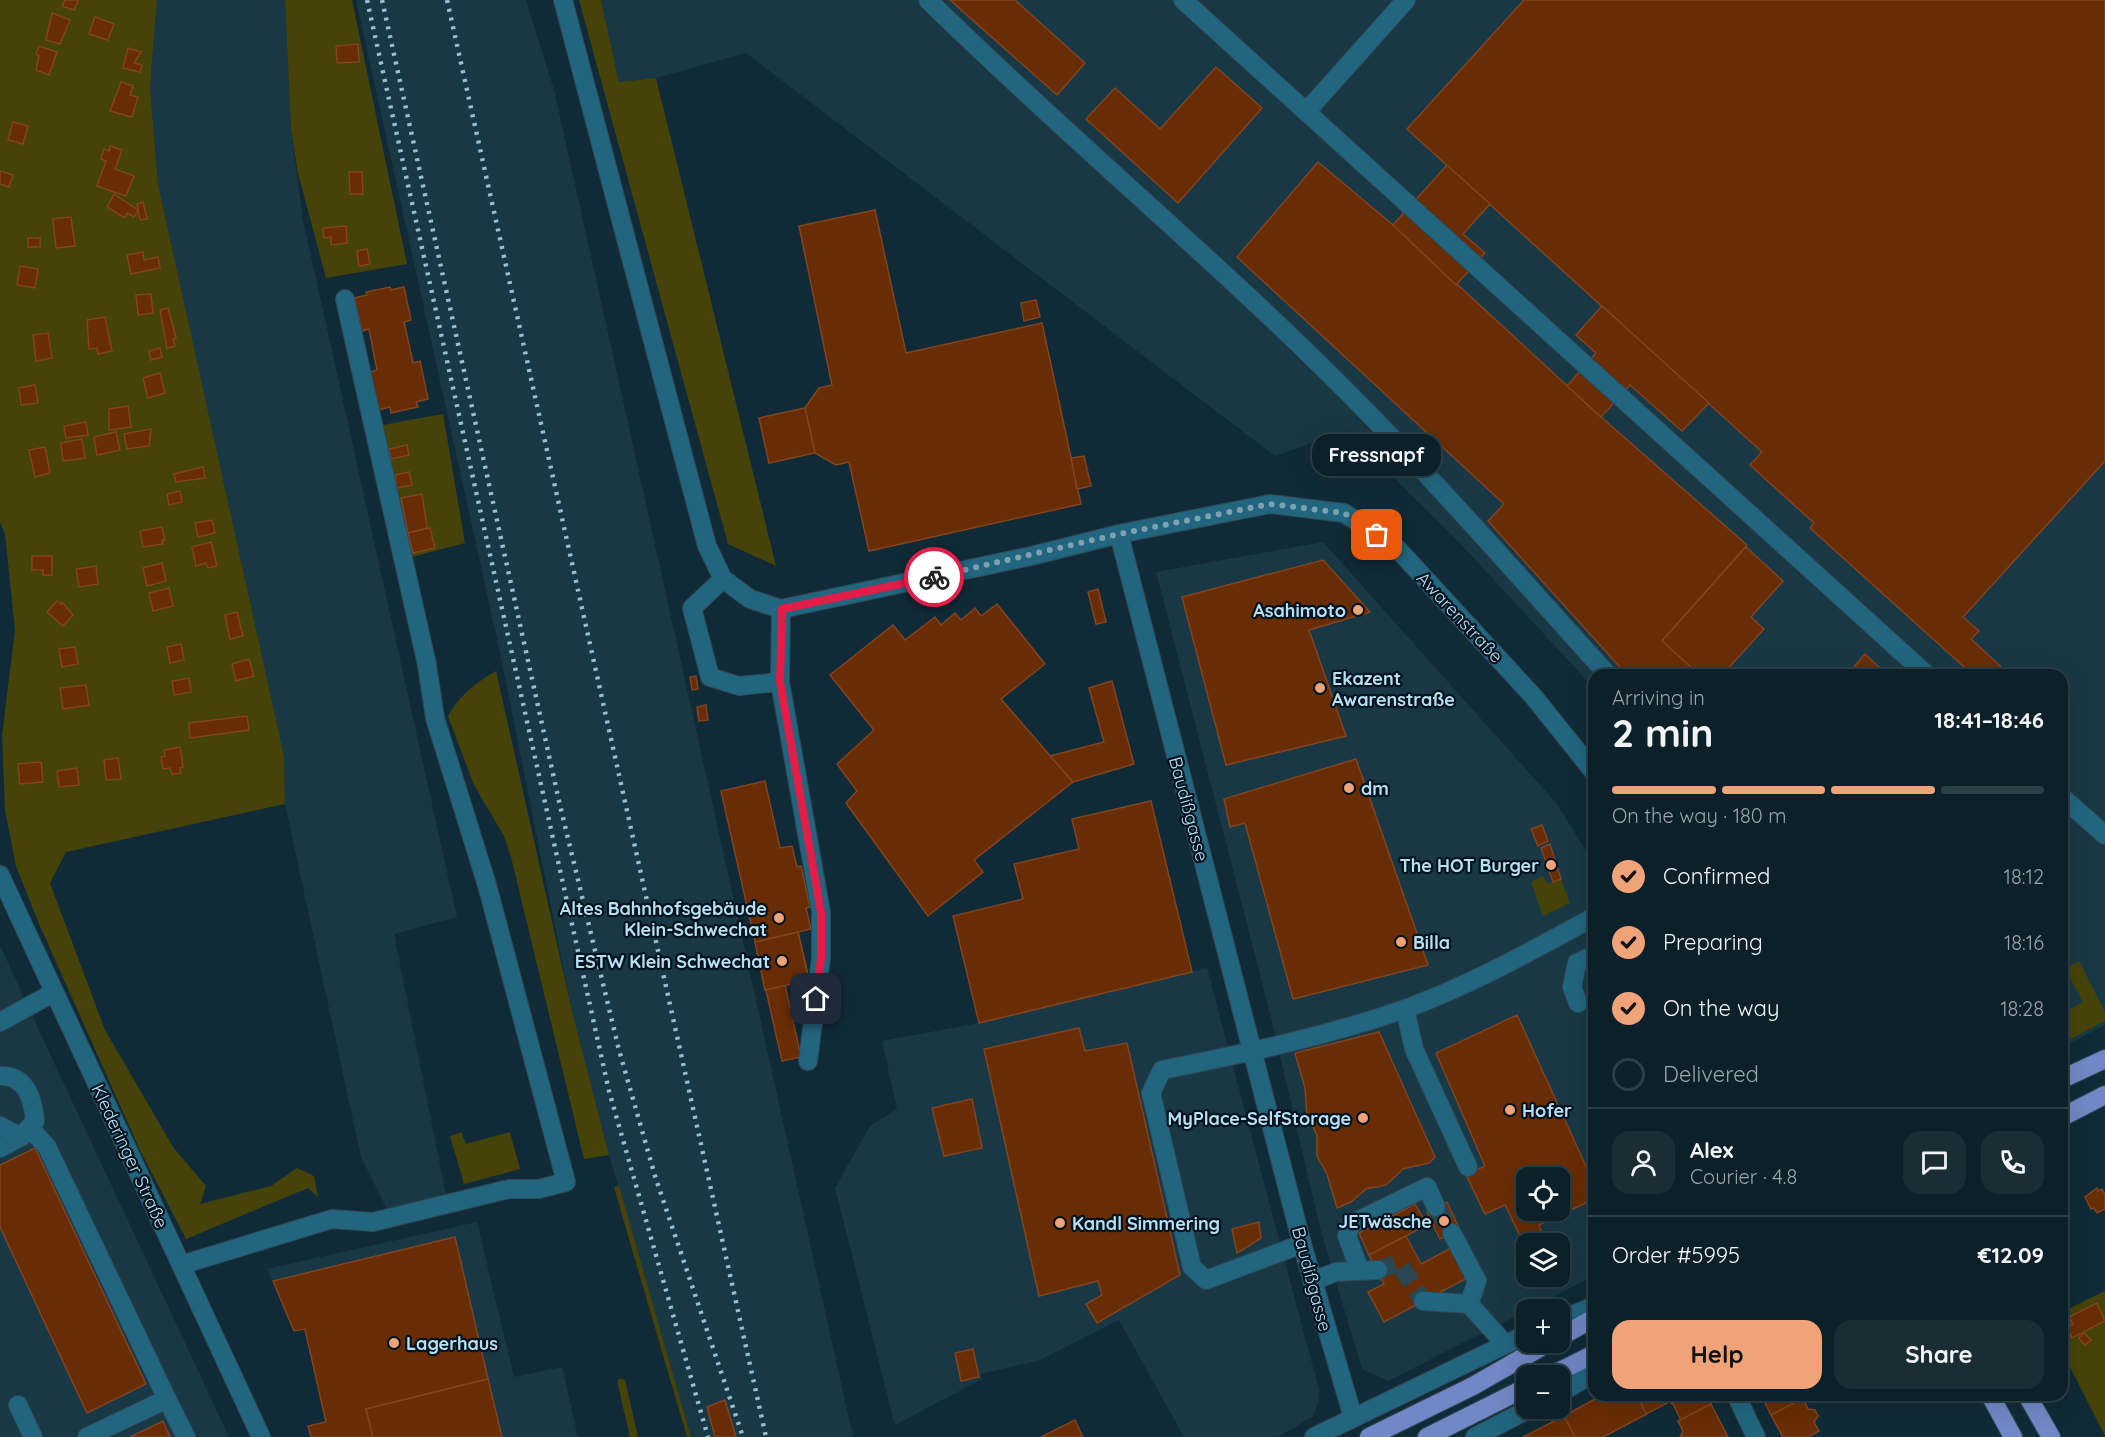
<!DOCTYPE html>
<html lang="en">
<head>
<meta charset="utf-8">
<style>
	:root { --surface:#0c2029; --page:#1a2d35; --text:#f1f3f6; --muted:#9aa3a8; --line:#2c3e46; --accent:#f0a279 }
	body { margin:0; font-family:Quicksand,sans-serif; background:var(--page); color:var(--text); height:100vh; display:flex; flex-direction:column; font-size:22px; white-space:nowrap }
	* { box-sizing:border-box; margin:0 }
	p { font-size:20px; color:var(--muted) }
	.icon { flex:none; width:33px; height:33px; fill:none; stroke:currentColor; stroke-width:2; stroke-linecap:round; stroke-linejoin:round }
	.map { position:relative; flex:1; overflow:hidden }
	.panel { position:absolute; left:1588px; top:669px; width:480px; height:732px; display:flex; flex-direction:column; background:var(--surface); border-radius:18px; box-shadow:0 6px 24px #0002,0 0 0 2px var(--line) }
	.panel>* { flex:none }
	.tools { position:absolute; left:1516px; top:1167px; display:grid; gap:12px }
	.tools a { display:grid; place-items:center; width:54px; height:54px; border-radius:12px; background:var(--surface); box-shadow:0 6px 24px #0002,0 0 0 2px var(--line); font-size:30px }
	.pin { position:absolute; display:grid; place-items:center; width:51px; height:51px; color:#fff; margin:-26px; border-radius:12px; box-shadow:0 3px 9px #0006 }
	.courier { position:absolute; display:grid; place-items:center; width:60px; height:60px; margin:-30px; border:4px solid #e11d48; border-radius:50%; background:#fff; color:#222; box-shadow:0 2px 8px #0007 }
	.bubble { position:absolute; height:42px; border-radius:18px; background:var(--surface); box-shadow:0 6px 24px #0002,0 0 0 2px var(--line); font-size:20px; font-weight:800; line-height:42px; text-align:center }
	.headline em { font-style:normal; font-weight:800 }
	.headline div { display:flex; flex-direction:column-reverse }
	.headline { display:flex; align-items:center; justify-content:space-between; height:102px; padding:0 24px }
	h1 { font-size:39px; font-weight:800; line-height:45px }
	.bar { display:grid; grid-template-columns:repeat(4,1fr); gap:9px 6px; align-content:center; height:72px; padding:0 24px }
	.bar i { height:8px; border-radius:4px; background:var(--line) }
	.bar .on { background:var(--accent) }
	.bar p { grid-column:span 4 }
	.line { display:flex; align-items:center; gap:15px; padding:0 24px; border-top:2px solid var(--line) }
	.line div { flex:1 }
	.round { display:grid; place-items:center; flex:none; width:63px; height:63px; border-radius:18px; background:var(--page) }
	ol { padding:0 24px; list-style:none }
	li { display:flex; align-items:center; gap:18px; height:66px }
	li p { margin-inline-start:auto }
	li .icon { padding:6px; border-radius:50%; background:var(--accent); color:#111; stroke-width:4 }
	li:last-child { color:var(--muted) }
	li i { width:33px; height:33px; border:3px solid var(--line); border-radius:50% }
	.action { display:flex; gap:12px; margin-top:auto; padding:12px 24px }
	.action a { flex:1; height:69px; border-radius:18px; background:var(--accent); color:#111; font-size:24px; font-weight:800; line-height:69px; text-align:center }
	.action a+a { background:var(--page); color:var(--text) }
	.map>svg:first-child { display:block }
</style>
</head>
<body>
<div class="map">
<svg width="2105" height="1437" viewBox="0 0 2105 1437">
	<rect width="100%" height="100%" fill="#102b37"/>
	<g fill="#193845" fill-rule="evenodd">
		<polygon points="157,0 285,0 291,129 303,220 457,917 394,934 446,1195 388,1211 361,1157 285,804 284,756 158,184 150,87"/>
		<polygon points="356,0 526,0 554,90 853,1437 691,1437 609,1155 572,1011 499,648"/>
		<polygon points="601,0 2105,0 2105,1025 2063,1047 2062,675 1594,675 1594,688 1455,538 1346,431 1275,456 746,53 656,78 619,82"/>
		<path d="M1323,542L1557,804L1594,864V1276L1388,1381L1362,1369L1320,1228L1272,1021L1156,572ZM1527,1178H1560V1210H1527ZM1527,1244H1560V1276H1527Z"/>
		<polygon points="0,945 29,1009 229,1437 0,1437"/>
		<polygon points="1207,968 1319,1390 1318,1404 1312,1417 1278,1437 1184,1437 1119,1320 1040,1360 981,1374 982,1379 895,1425 835,1188 870,1126 897,1109 882,1041 979,1023"/>
		<polygon points="477,1222 514,1377 562,1367 578,1437 311,1437 308,1426 326,1422 305,1329 294,1331 267,1269"/>
	</g>
	<g fill="#454309">
		<polygon points="0,0 157,0 150,87 158,184 284,756 285,804 66,852 50,883 105,1030 173,1147 206,1186 200,1204 271,1186 297,1168 314,1176 318,1197 308,1188 186,1239 140,1150 39,924 16,866 5,810 2,735 15,630 5,534 0,522"/>
		<polygon points="285,0 352,0 407,264 326,278 298,173 291,129"/>
		<polygon points="579,0 601,0 619,82 656,78 776,566 728,544"/>
		<polygon points="443,414 465,543 408,558 377,426"/>
		<path d="M496,671L572,1011L609,1155L584,1159L511,857L504,836L474,785L448,716C460,695 475,683 496,671Z"/>
		<polygon points="1543,876 1547,884 1561,879 1570,903 1543,916 1531,882"/>
		<polygon points="2079,961 2105,1012 2105,1021 2063,1043 2063,1013 2083,1002 2065,969"/>
		<polygon points="461,1132 466,1144 510,1132 520,1169 464,1184 450,1136"/>
		<polygon points="619,1186 691,1437 687,1437 617,1198 614,1187"/>
		<polygon points="2105,1291 2105,1436 2063,1353 2062,1312"/>
		<polygon points="620,1378 625,1380 638,1437 630,1437 617,1381"/>
	</g>
	<g fill="#682d04" stroke="#824421" stroke-width="1.5" fill-rule="evenodd">
		<polygon points="65,0 78,0 74,10 62,6"/>
		<polygon points="950,0 1015,0 1085,63 1057,95"/>
		<polygon points="1524,0 2105,0 2105,461 1963,617 1979,631 1971,639 2010,675 1973,675 1810,528 1814,523 1750,465 1762,452 1407,129"/>
		<polygon points="52,13 70,20 60,44 46,40"/>
		<polygon points="95,17 114,24 108,40 89,34"/>
		<polygon points="358,44 359,62 337,63 336,46"/>
		<polygon points="39,46 57,52 49,75 36,70 39,56 36,54"/>
		<polygon points="128,48 141,52 134,63 142,65 140,72 123,68"/>
		<polygon points="1216,67 1262,108 1178,203 1086,119 1115,88 1160,129"/>
		<polygon points="121,82 133,86 130,95 138,97 132,117 110,111"/>
		<polygon points="13,122 28,126 23,144 8,140"/>
		<polygon points="110,146 122,150 115,169 134,176 126,196 97,186 106,161 101,159 104,149 109,151"/>
		<polygon points="1318,162 1393,225 1601,417 1747,545 1662,641 1700,675 1627,675 1488,521 1504,504 1237,257"/>
		<polygon points="1447,165 1490,204 1463,234 1485,253 1456,285 1393,225"/>
		<polygon points="0,171 13,175 9,187 0,184"/>
		<polygon points="349,172 362,172 363,194 350,194"/>
		<polygon points="114,194 138,210 134,217 127,213 125,218 107,207"/>
		<polygon points="143,202 147,219 140,220 137,204"/>
		<polygon points="875,210 906,353 1042,323 1081,504 869,551 849,462 836,465 815,453 805,408 819,388 832,385 799,226"/>
		<polygon points="71,217 75,246 56,248 53,219"/>
		<polygon points="346,226 347,243 331,245 331,237 324,238 323,228"/>
		<rect x="28" y="238" width="12" height="9"/>
		<polygon points="367,249 370,264 359,266 357,251"/>
		<polygon points="143,252 144,260 158,257 160,268 131,274 127,255"/>
		<polygon points="20,266 38,269 35,288 17,285"/>
		<polygon points="390,287 391,290 404,287 411,320 404,322 413,363 420,361 428,399 416,402 418,407 391,413 390,407 378,410 370,372 377,370 369,329 362,331 354,298 367,295 366,292"/>
		<polygon points="151,294 153,313 138,315 136,295"/>
		<polygon points="1036,300 1040,317 1024,321 1021,303"/>
		<polygon points="1602,306 1709,403 1682,431 1630,385 1601,417 1567,386 1596,353 1576,335"/>
		<polygon points="168,308 176,338 173,339 175,346 167,348 160,310"/>
		<polygon points="105,317 112,351 98,354 97,348 89,349 87,320"/>
		<polygon points="48,333 52,358 36,361 33,335"/>
		<polygon points="160,348 162,357 151,360 149,351"/>
		<polygon points="160,373 165,393 148,398 143,378"/>
		<polygon points="35,385 38,403 21,405 19,388"/>
		<polygon points="128,406 131,427 109,430 109,409"/>
		<polygon points="805,408 815,453 769,463 759,418"/>
		<polygon points="86,422 88,435 66,438 64,426"/>
		<polygon points="151,429 149,446 127,449 124,434"/>
		<polygon points="116,432 120,450 97,455 94,437"/>
		<polygon points="82,439 85,458 63,461 61,443"/>
		<polygon points="407,445 409,455 391,459 389,449"/>
		<polygon points="45,447 50,473 35,477 29,450"/>
		<polygon points="1084,456 1091,486 1077,489 1071,458"/>
		<polygon points="203,467 205,478 176,482 174,474"/>
		<polygon points="409,472 412,485 397,488 395,475"/>
		<polygon points="180,491 182,502 169,505 167,494"/>
		<polygon points="422,494 427,528 408,533 401,498"/>
		<polygon points="212,520 215,533 198,537 195,523"/>
		<polygon points="162,527 165,540 162,540 163,544 143,547 140,531"/>
		<polygon points="430,528 435,548 413,553 408,533"/>
		<polygon points="211,542 217,566 208,568 206,563 196,566 192,547"/>
		<polygon points="1746,547 1783,581 1751,617 1764,629 1722,675 1700,675 1662,641"/>
		<polygon points="32,556 52,556 52,575 43,575 43,570 32,570"/>
		<polygon points="1323,560 1370,612 1309,630 1346,736 1226,765 1182,597"/>
		<polygon points="162,563 166,581 147,586 143,568"/>
		<polygon points="96,566 98,584 79,587 76,569"/>
		<polygon points="169,588 173,606 153,611 149,593"/>
		<polygon points="1098,589 1106,622 1096,624 1088,592"/>
		<polygon points="57,601 61,604 62,602 73,615 63,626 47,612"/>
		<polygon points="997,604 1045,664 1001,699 1073,782 974,860 983,872 928,916 846,803 857,791 837,764 874,730 830,675 893,625 905,640 935,617 941,625 955,613 961,620 975,608 981,616"/>
		<polygon points="237,612 243,636 230,639 225,615"/>
		<polygon points="181,644 184,660 170,663 167,647"/>
		<polygon points="75,647 78,664 62,667 59,649"/>
		<polygon points="1865,654 1883,671 1879,675 1847,675"/>
		<polygon points="249,659 254,676 236,681 232,664"/>
		<polygon points="696,676 698,689 692,690 690,677"/>
		<polygon points="189,678 191,692 174,695 172,681"/>
		<polygon points="1112,681 1134,764 1073,782 1050,756 1104,742 1089,688"/>
		<polygon points="86,685 89,705 63,709 60,688"/>
		<polygon points="706,705 708,720 699,721 697,707"/>
		<polygon points="247,716 249,730 190,738 189,723"/>
		<polygon points="180,747 183,767 180,768 181,773 172,774 170,768 163,769 161,757 165,756 164,750"/>
		<polygon points="118,758 121,779 106,780 104,760"/>
		<polygon points="1356,759 1428,965 1293,999 1245,823 1230,827 1224,799"/>
		<polygon points="41,762 43,782 20,784 18,764"/>
		<polygon points="77,768 79,785 59,787 57,771"/>
		<polygon points="765,781 780,848 792,846 797,867 801,866 810,907 806,908 811,929 798,932 809,980 785,985 801,1057 782,1061 721,791"/>
		<polygon points="1151,801 1192,972 979,1023 953,916 1023,899 1014,864 1079,849 1072,819"/>
		<polygon points="1542,825 1548,841 1538,846 1531,829"/>
		<polygon points="1550,844 1561,879 1553,882 1541,848"/>
		<polygon points="798,932 809,980 765,990 755,942"/>
		<polygon points="1594,961 1594,983 1586,965"/>
		<path d="M1517,1015L1594,1184V1199L1539,1225L1543,1235L1524,1244L1505,1205L1485,1214L1466,1175L1485,1166L1436,1053ZM1527,1178H1560V1210H1527Z"/>
		<polygon points="1079,1028 1085,1051 1127,1043 1180,1275 1097,1323 1086,1304 1102,1295 1098,1281 1039,1296 984,1049"/>
		<polygon points="1379,1032 1435,1157 1429,1163 1403,1169 1386,1185 1366,1189 1351,1202 1337,1208 1327,1174 1317,1156 1317,1135 1307,1115 1305,1088 1295,1053"/>
		<polygon points="972,1099 982,1148 944,1156 932,1108"/>
		<polygon points="35,1148 146,1384 87,1413 0,1227 0,1165"/>
		<polygon points="2097,1188 2098,1191 2102,1189 2105,1195 2105,1209 2097,1213 2094,1208 2091,1209 2085,1197"/>
		<polygon points="1447,1202 1460,1230 1440,1239 1427,1212"/>
		<polygon points="1415,1204 1427,1225 1369,1255 1359,1233"/>
		<polygon points="1259,1222 1261,1238 1237,1253 1232,1229"/>
		<polygon points="1406,1236 1421,1264 1453,1247 1469,1277 1384,1322 1368,1292 1384,1284 1369,1255"/>
		<polygon points="455,1237 488,1379 366,1409 373,1437 311,1437 308,1426 326,1422 305,1329 294,1331 273,1281"/>
		<polygon points="2097,1303 2105,1321 2072,1338 2067,1327 2073,1324 2069,1317"/>
		<polygon points="2084,1333 2091,1340 2085,1345 2079,1338"/>
		<polygon points="973,1349 979,1377 961,1381 955,1353"/>
		<polygon points="488,1379 502,1437 373,1437 366,1409"/>
		<polygon points="1602,1395 1637,1395 1647,1414 1603,1437 1575,1437 1564,1416"/>
		<polygon points="1637,1395 1706,1395 1711,1404 1681,1420 1673,1404 1669,1402 1646,1414"/>
		<polygon points="1761,1395 1801,1395 1803,1398 1771,1415"/>
		<polygon points="1803,1398 1808,1409 1815,1410 1818,1416 1814,1422 1819,1431 1808,1437 1783,1437 1771,1415"/>
		<polygon points="725,1400 736,1437 715,1437 707,1407"/>
		<polygon points="1711,1404 1728,1437 1680,1437 1683,1431 1678,1421"/>
		<polygon points="1564,1416 1575,1437 1523,1437"/>
		<polygon points="1075,1420 1083,1437 1041,1437"/>
		<polygon points="163,1421 170,1437 130,1437"/>
	</g>
	<g fill="none" stroke-linecap="round" stroke-linejoin="round">
		<g stroke="#294653" stroke-width="18" stroke-dasharray="18 9" stroke-linecap="butt">
			<polyline points="1436,1207 1452,1233"/>
			<polyline points="1378,1270 1399,1263 1423,1301"/>
		</g>
		<g stroke="#304855" stroke-width="20">
			<g id="minor">
				<polyline points="563,0 707,546 723,579 750,599 781,609 1031,556 1119,534 1270,504 1344,513 1394,545 1533,696 1594,772"/>
				<path d="M928,0C1072,142 1229,270 1370,415C1452,499 1529,588 1608,675"/>
				<polyline points="1183,0 1927,675"/>
				<polyline points="1306,112 1406,0"/>
				<polyline points="1119,534 1302,1244 1353,1417"/>
				<polyline points="723,579 692,608 710,677 739,686 780,682"/>
				<polyline points="781,609 780,682 821,912 821,958 808,1061"/>
				<polyline points="2062,797 2105,835"/>
				<polyline points="0,875 261,1437"/>
				<polyline points="1578,1003 1572,987 1577,963 1594,955"/>
				<polyline points="1405,1009 1414,1049 1468,1167"/>
				<polyline points="0,1022 53,993"/>
				<path d="M0,1076C26,1075 33,1099 35,1121L21,1137L0,1148"/>
				<polyline points="0,1126 21,1137"/>
				<polyline points="30,1128 47,1147 167,1399 87,1437"/>
				<polyline points="1452,1233 1477,1281 1469,1304"/>
				<path d="M1302,1244L1206,1280L1192,1267L1151,1093L1162,1070C1243,1054 1327,1036 1405,1009C1471,985 1533,950 1594,917"/>
				<polyline points="181,1265 332,1219 373,1222 509,1189 539,1189 566,1182 487,885 435,718 427,665 345,299"/>
				<polyline points="1360,1271 1347,1236 1351,1224 1427,1187 1436,1207"/>
				<polyline points="1312,1281 1336,1272 1378,1270"/>
				<polyline points="1423,1301 1469,1304 1505,1344"/>
				<polyline points="1560,1320 1594,1306"/>
				<polyline points="1560,1393 1594,1373"/>
				<polyline points="1736,1395 1756,1437"/>
				<polyline points="167,1399 186,1437"/>
				<polyline points="18,1405 33,1437"/>
				<polyline points="1314,1437 1527,1334"/>
				<polyline points="1475,1437 1531,1408"/>
			</g>
		</g>
		<g stroke="#304855" stroke-width="20">
			<g id="major">
				<polyline points="2062,1079 2105,1059"/>
				<polyline points="2062,1117 2105,1095"/>
				<polyline points="1560,1337 1594,1318"/>
				<polyline points="1550,1376 1594,1354"/>
				<polyline points="1990,1395 2013,1437"/>
				<polyline points="2027,1395 2051,1437"/>
				<polyline points="1369,1437 1473,1386 1550,1342"/>
				<polyline points="1427,1437 1527,1387"/>
			</g>
		</g>
		<use href="#minor" stroke="#22657f" stroke-width="18"/>
		<use href="#major" stroke="#7287c6" stroke-width="18"/>
		<g stroke="#97bdce" stroke-width="4.5" stroke-dasharray="3 6" stroke-linecap="butt">
			<polyline points="367,0 609,1091 708,1437"/>
			<polyline points="382,0 559,801 619,1050 655,1176 743,1437"/>
			<polyline points="447,0 766,1437"/>
		</g>
	</g>
	<g fill="none" stroke-linecap="round" stroke-linejoin="round">
		<polyline stroke="#7da1b1" stroke-width="6" stroke-dasharray="0 10.8" points="934,577 1119,534 1270,504 1344,513 1377,535"/>
		<polyline stroke="#e11d48" stroke-width="8" points="816,999 821,958 821,912 780,682 782,609 934,577"/>
	</g>
	<g fill="#f0a279" stroke="#00131e" stroke-width="2">
		<circle cx="1358" cy="610" r="6"/>
		<circle cx="1320" cy="688" r="6"/>
		<circle cx="1349" cy="788" r="6"/>
		<circle cx="1551" cy="865" r="6"/>
		<circle cx="779" cy="918" r="6"/>
		<circle cx="1401" cy="942" r="6"/>
		<circle cx="782" cy="961" r="6"/>
		<circle cx="1510" cy="1110" r="6"/>
		<circle cx="1363" cy="1118" r="6"/>
		<circle cx="1444" cy="1221" r="6"/>
		<circle cx="1060" cy="1223" r="6"/>
		<circle cx="394" cy="1343" r="6"/>
	</g>
	<g text-anchor="middle" dominant-baseline="central" stroke-width="4.5" stroke-linejoin="round" paint-order="stroke">
		<g font-size="18" font-weight="bold" fill="#b8e0f3" stroke="#00131e" text-anchor="end">
			<text x="1346" y="610">Asahimoto</text>
			<text x="1332" y="678" text-anchor="start">Ekazent<tspan x="1332" dy="21">Awarenstraße</tspan></text>
			<text x="1361" y="788" text-anchor="start">dm</text>
			<text x="1539" y="865">The HOT Burger</text>
			<text x="767" y="908">Altes Bahnhofsgebäude<tspan x="767" dy="21">Klein-Schwechat</tspan></text>
			<text x="1413" y="942" text-anchor="start">Billa</text>
			<text x="770" y="961">ESTW Klein Schwechat</text>
			<text x="1522" y="1110" text-anchor="start">Hofer</text>
			<text x="1351" y="1118">MyPlace-SelfStorage</text>
			<text x="1432" y="1221">JETwäsche</text>
			<text x="1072" y="1223" text-anchor="start">Kandl Simmering</text>
			<text x="406" y="1343" text-anchor="start">Lagerhaus</text>
		</g>
		<g font-size="18" fill="#b8e0f3" stroke="#00131e">
			<text transform="translate(1460 617) rotate(47)">Awarenstraße</text>
			<text transform="translate(1189 809) rotate(75)">Baudißgasse</text>
			<text transform="translate(130 1156) rotate(65)">Klederinger Straße</text>
			<text transform="translate(1312 1279) rotate(75)">Baudißgasse</text>
		</g>
	</g>
</svg>
<div class="tools">
<a><svg class="icon" aria-label="locate" viewBox="0 0 24 24"><circle cx="12" cy="12" r="6"/><path d="M12 2v4M12 18v4M2 12h4M18 12h4"/></svg></a>
<a><svg class="icon" aria-label="layers" viewBox="0 0 24 24"><path d="M12 4l9 5-9 5-9-5zM3 14l9 5 9-5"/></svg></a>
<a>+</a>
<a>−</a>
</div>
<div class="pin" style="left:1377px;top:535px;background:#ea580c"><svg class="icon" aria-label="bag" viewBox="0 0 24 24"><path d="M5 8h14l-1 12H6zM9 8a3 3 0 0 1 6 0"/></svg></div>
<div class="pin" style="left:816px;top:999px;background:#1f2937"><svg class="icon" aria-label="home" viewBox="0 0 24 24"><path d="M3 11l9-7 9 7M6 9v11h12V9"/></svg></div>
<div class="courier" style="left:934px;top:577px"><svg class="icon" aria-label="bike" viewBox="0 0 24 24"><circle cx="6" cy="16" r="4"/><circle cx="18" cy="16" r="4"/><path d="M6 16l4-8h5l3 8M10 8l3 8H6M13 5h3"/></svg></div>
<div class="bubble" style="left:1312px;top:434px;width:129px">Fressnapf</div>
<section class="panel">
<div class="headline"><div><h1>2 min</h1><p>Arriving in</p></div><em>18:41–18:46</em></div>
<div class="bar"><i class="on"></i><i class="on"></i><i class="on"></i><i></i><p>On the way · 180 m</p></div>
<ol>
<li><svg class="icon" aria-label="check" viewBox="0 0 24 24"><path d="M5 12l5 5 9-10"/></svg>Confirmed<p>18:12</p></li>
<li><svg class="icon" aria-label="check" viewBox="0 0 24 24"><path d="M5 12l5 5 9-10"/></svg>Preparing<p>18:16</p></li>
<li><svg class="icon" aria-label="check" viewBox="0 0 24 24"><path d="M5 12l5 5 9-10"/></svg>On the way<p>18:28</p></li>
<li><i></i>Delivered</li>
</ol>
<div class="line" style="height:108px"><a class="round"><svg class="icon" aria-label="person" viewBox="0 0 24 24"><circle cx="12" cy="8" r="4"/><path d="M4 21q1-7 8-7t8 7"/></svg></a><div><b>Alex</b><p>Courier · 4.8</p></div><a class="round"><svg class="icon" aria-label="chat" viewBox="0 0 24 24"><path d="M4 5h16v11H9l-5 4z"/></svg></a><a class="round"><svg class="icon" aria-label="phone" viewBox="0 0 24 24"><path d="M5 4h4l2 5-3 2q2 4 5 5l2-3 5 2v4C11 20 4 13 5 4z"/></svg></a></div>
<div class="line" style="height:78px"><div>Order #5995</div><b>€12.09</b></div>
<div class="action"><a>Help</a><a>Share</a></div>
</section>
</div>
</body>
</html>
